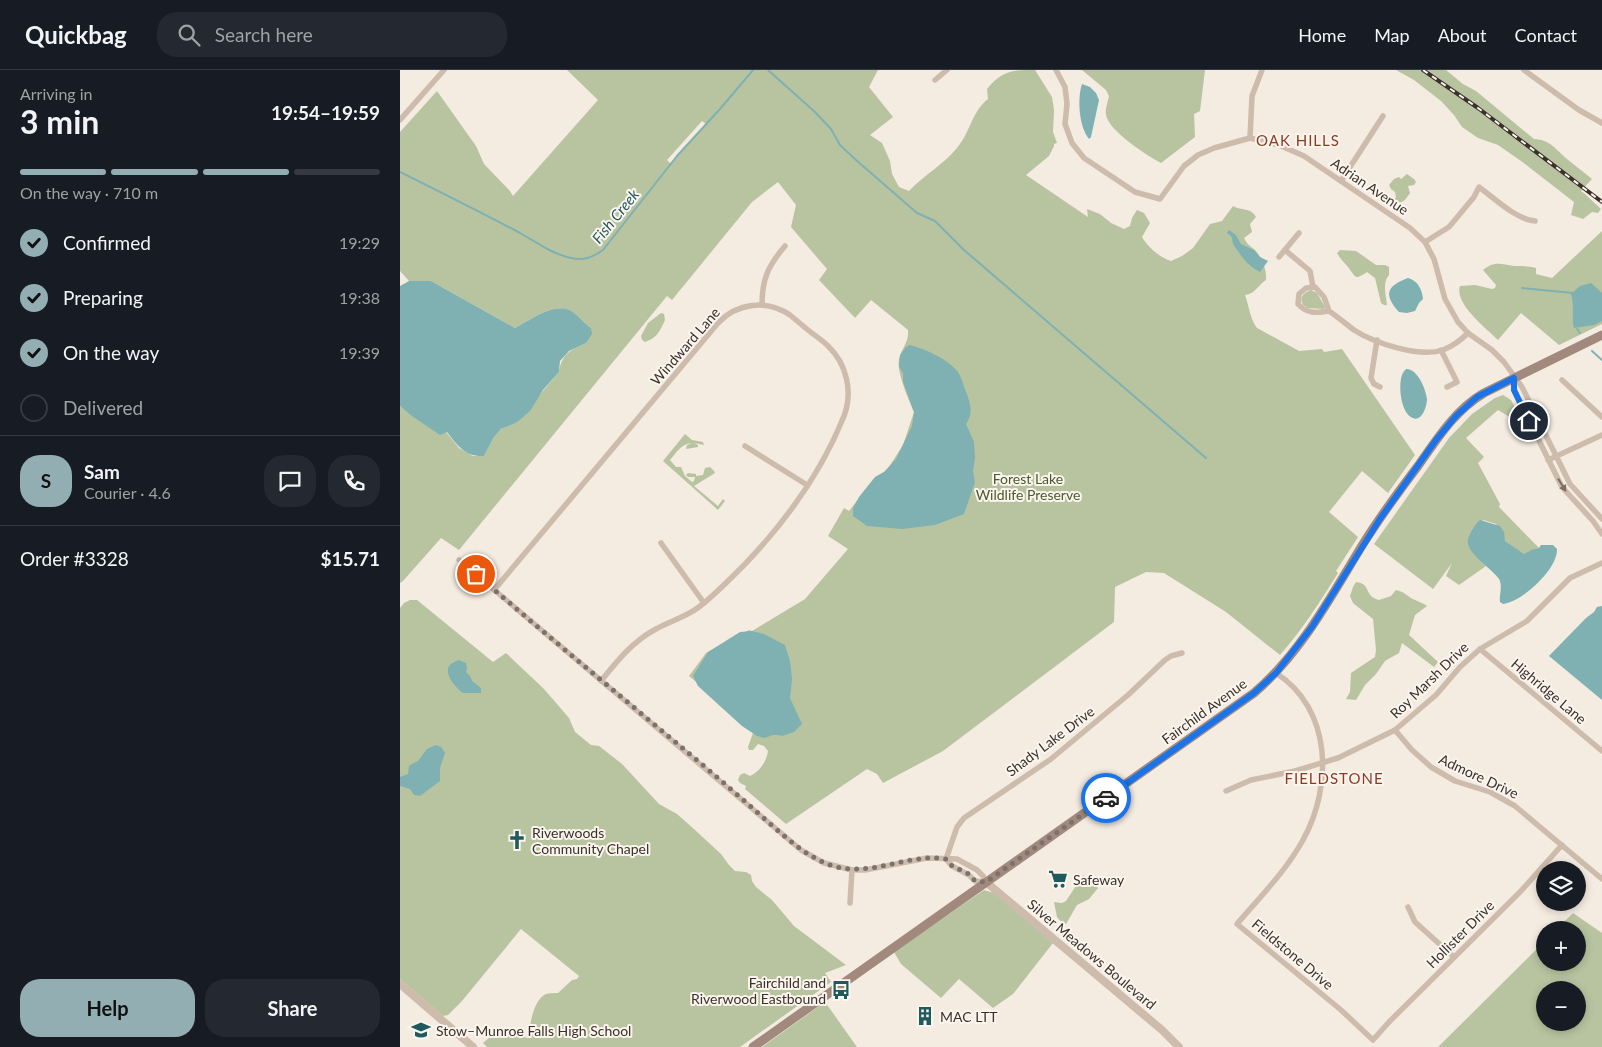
<!DOCTYPE html>
<html lang="en">
<head>
<meta charset="utf-8">
<style>
	:root { --surface:#171b24; --page:#242831; --text:#f1f3f6; --muted:#9ea1a6; --line:#363941; --accent:#92aeb2 }
	body { margin:0; font-family:Lato,sans-serif; background:var(--page); color:var(--text); height:100vh; display:flex; flex-direction:column; font-size:19px; white-space:nowrap }
	* { box-sizing:border-box; margin:0 }
	p { font-size:16px; color:var(--muted) }
	.icon { flex:none; width:28px; height:28px; fill:none; stroke:currentColor; stroke-width:2; stroke-linecap:round; stroke-linejoin:round }
	.map { position:relative; flex:1; overflow:hidden }
	.sheet { display:flex; flex-direction:column; background:var(--surface); width:400px }
	.sheet>* { flex:none }
	.buttons { position:absolute; left:1136px; top:791px; display:grid; gap:10px }
	.buttons a { display:grid; place-items:center; width:50px; height:50px; border-radius:50%; background:var(--surface); box-shadow:0 2px 8px #0003; font-size:25px }
	.pin { position:absolute; display:grid; place-items:center; width:42px; height:42px; color:#fff; margin:-21px; border:2px solid #fff; border-radius:50%; box-shadow:0 1px 5px #0007 }
	.courier { position:absolute; display:grid; place-items:center; width:50px; height:50px; margin:-25px; border:4px solid #1a73e8; border-radius:50%; background:#fff; color:#222; box-shadow:0 1px 6px #0007 }
	.summary em { font-style:normal; font-weight:700 }
	.summary div { display:flex; flex-direction:column-reverse }
	.summary { display:flex; align-items:center; justify-content:space-between; height:85px; padding:0 20px }
	h1 { font-size:32px; font-weight:700; line-height:38px }
	.bar { display:grid; grid-template-columns:repeat(4,1fr); gap:8px 5px; align-content:center; height:60px; padding:0 20px }
	.bar i { height:6px; border-radius:4px; background:var(--line) }
	.bar .active { background:var(--accent) }
	.bar p { grid-column:span 4 }
	.line { display:flex; align-items:center; gap:12px; padding:0 20px; border-top:1px solid var(--line) }
	.line div { flex:1 }
	.round { display:grid; place-items:center; flex:none; width:52px; height:52px; border-radius:20px; background:var(--page) }
	ol { padding:0 20px; list-style:none }
	li { display:flex; align-items:center; gap:15px; height:55px }
	li p { margin-inline-start:auto }
	li .icon { padding:5px; border-radius:50%; background:var(--accent); color:#111; stroke-width:4 }
	li:last-child { color:var(--muted) }
	li i { width:28px; height:28px; border:2px solid var(--line); border-radius:50% }
	.action { display:flex; gap:10px; margin-top:auto; padding:10px 20px }
	.action a { flex:1; height:58px; border-radius:20px; background:var(--accent); color:#111; font-size:20px; font-weight:700; line-height:58px; text-align:center }
	.action a+a { background:var(--page); color:var(--text) }
	header { display:flex; align-items:center; gap:30px; box-sizing:border-box; height:70px; padding:0 25px; background:var(--surface); border-bottom:1px solid var(--line) }
	header strong { font-size:24px }
	nav { display:flex; gap:28px; margin-inline-start:auto; font-size:18px }
	.search { width:350px; height:45px; background:var(--page); display:flex; align-items:center; gap:12px; box-sizing:border-box; padding:0 18px; border-radius:20px; color:var(--muted); font-size:19px }
	main { display:flex; flex:1; min-height:0 }
	.map>svg:first-child { display:block }
</style>
</head>
<body>
<header>
<strong>Quickbag</strong>
<div class="search"><svg class="icon" aria-label="search" viewBox="0 0 24 24"><circle cx="10" cy="10" r="6"/><path d="M15 15l6 6"/></svg>Search here</div>
<nav><a>Home</a><a>Map</a><a>About</a><a>Contact</a></nav>
</header>
<main>
<section class="sheet">
<div class="summary"><div><h1>3 min</h1><p>Arriving in</p></div><em>19:54–19:59</em></div>
<div class="bar"><i class="active"></i><i class="active"></i><i class="active"></i><i></i><p>On the way · 710 m</p></div>
<ol>
<li><svg class="icon" aria-label="check" viewBox="0 0 24 24"><path d="M5 12l5 5 9-10"/></svg>Confirmed<p>19:29</p></li>
<li><svg class="icon" aria-label="check" viewBox="0 0 24 24"><path d="M5 12l5 5 9-10"/></svg>Preparing<p>19:38</p></li>
<li><svg class="icon" aria-label="check" viewBox="0 0 24 24"><path d="M5 12l5 5 9-10"/></svg>On the way<p>19:39</p></li>
<li><i></i>Delivered</li>
</ol>
<div class="line" style="height:90px"><b class="round" style="background:var(--accent);color:#111">S</b><div><b>Sam</b><p>Courier · 4.6</p></div><a class="round"><svg class="icon" aria-label="chat" viewBox="0 0 24 24"><path d="M4 5h16v11H9l-5 4z"/></svg></a><a class="round"><svg class="icon" aria-label="phone" viewBox="0 0 24 24"><path d="M5 4h4l2 5-3 2q2 4 5 5l2-3 5 2v4C11 20 4 13 5 4z"/></svg></a></div>
<div class="line" style="height:65px"><div>Order #3328</div><b>$15.71</b></div>
<div class="action"><a>Help</a><a>Share</a></div>
</section>
<div class="map">
<svg width="1202" height="977" viewBox="0 0 1202 977">
	<rect width="100%" height="100%" fill="#f4ebe1"/>
	<g fill="#b8c4a0" fill-rule="evenodd">
		<path d="M167,0H367L368,1L371,0H478L469,17L493,47L470,65L482,73L490,91L492,104L499,117L509,121C524,105 543,95 557,78C570,63 572,41 588,29L587,19C602,0 614,0 635,0L652,27L654,40L653,62L657,73L654,74V76L649,86L626,105L688,147L687,139L700,144L711,153L724,159L730,156L732,148L737,140L744,143L750,153L742,167C748,177 759,187 771,191L782,186L793,178L810,154L822,151L833,136C841,141 851,137 856,147L850,154L852,162L844,168C847,174 850,176 855,180C862,188 867,200 866,210C858,215 855,224 845,225C849,236 850,249 857,258L899,281L922,279L924,282L942,279L1015,385L988,423L962,401L929,442L958,467L936,501L938,503C920,532 902,560 880,585L826,542L764,503L746,502L715,517L714,552L543,681L483,713L477,704L467,699L386,754L345,719L346,716L340,713L338,710L340,705L344,703L350,706C359,702 367,691 368,681L364,676L358,674L353,680H349L348,677L353,663C363,670 364,665 374,665C377,665 379,666 382,666L387,659L363,666L289,606L306,583L349,560L352,561L405,529L448,479L428,466L444,438L449,441L474,409L487,400L503,375L514,342C509,330 496,301 499,289C502,277 509,273 508,260L471,230L455,248L419,210L427,199L391,157L396,135L378,112L352,132L272,230L267,226L59,480L41,468L3,511L0,513V336L9,344L46,362L59,378L73,386H84L94,367L101,359L116,353L159,302C162,283 171,280 186,273L191,258C184,253 176,243 170,240C152,233 131,250 115,258L31,211H9L0,201V62L37,21L76,76L84,94L110,121L113,126L198,30ZM302,51L306,54L271,94L267,90Z"/>
		<path d="M682,0H805L800,41L794,44L795,67L761,93C746,85 709,61 706,45C705,39 708,31 709,26L706,20Z"/>
		<path d="M996,0H1046L1063,14L1076,21L1134,69C1151,70 1155,79 1167,89C1175,96 1184,102 1192,109L1181,121C1188,126 1194,133 1201,139L1198,143L1192,142L1183,149L1171,145L1174,132L1121,91L1098,75L1078,68L1062,57L1054,45L1041,31L1014,10Z"/>
		<polygon points="1007,104 1014,109 1016,112 1014,115 1008,116 1010,123 1005,130 995,136 992,133 996,127 995,122 991,119 989,115 994,109 999,107 1001,109"/>
		<path d="M1202,161V254L1159,275L1121,243L1098,270C1087,259 1054,234 1060,216L1075,215L1092,219L1095,218L1096,215L1083,200C1096,190 1101,195 1115,196C1122,196 1128,196 1136,198V204L1152,208Z"/>
		<path d="M940,180L956,181L976,195H985L989,197V205C982,213 986,225 987,235H984L981,233L975,208L967,202C954,211 956,207 948,197C944,192 940,189 937,183Z"/>
		<path d="M911,220L917,223L925,237L924,239L908,238L903,235C899,227 903,223 911,220Z"/>
		<path d="M261,243L264,244L265,250C260,261 257,268 245,272L242,270L241,266L248,253Z"/>
		<polygon points="1103,325 1111,330 1123,352 1117,354 1108,346 1098,340 1066,368 1084,387 1078,393 1100,434 1099,437 1139,478 1129,481 1126,484 1122,484 1105,471 1096,454 1083,450 1068,473 1074,484 1086,496 1059,515 1046,506 1052,493 1033,519 974,474 1049,368 1072,344 1095,328"/>
		<path d="M285,364L292,370L303,372L304,375L294,373L298,375V377L286,379L287,375L292,373C282,373 276,383 270,390L276,397H281L285,406L292,412L294,411L295,407H288L286,405L288,403L296,404V406L303,405L305,398L310,397L314,401L315,403L294,416L318,436L323,429L325,431L318,440L263,391Z"/>
		<path d="M956,512C968,514 965,518 971,526C973,528 976,529 979,530L991,526L996,520C1006,522 1007,527 1015,530C1019,532 1023,533 1027,536L1015,545L1009,565L1038,592L1034,597L1002,573L999,583L985,591L976,604L965,615L956,630L946,629L950,622L951,603L975,587L976,580L973,549L953,533L950,526L953,517Z"/>
		<path d="M10,530H17L93,592L106,583L143,618L157,634L169,648L175,662L191,675L199,676L222,694L259,734L277,744L295,760L321,784L329,795L335,801L346,802L351,805L352,811L356,817L372,830L394,856L446,895L425,903L431,912L340,977H87L83,973L97,961L128,968C130,955 133,930 146,924C149,923 154,923 158,923L172,910L177,909L179,906L121,859L62,931L48,945L43,946L0,909V538L4,533Z"/>
		<polygon points="683,805 698,818 689,829 677,835 666,854 663,854 657,847 654,832 662,833 666,831"/>
		<polygon points="584,820 594,823 653,873 613,924 593,938 559,909 541,928 501,894 494,882"/>
		<path d="M1173,843L1202,863V977H1038L1145,871V892H1178V860H1156ZM1145,920H1178V952H1145Z"/>
		<polygon points="425,932 457,977 362,977"/>
	</g>
	<g fill="#7fb0b2">
		<path d="M682,14L690,17L696,23L699,30L691,67L689,69C679,57 677,29 682,14Z"/>
		<path d="M829,160L836,165L841,174L854,180L860,187L868,191L860,202C848,196 842,187 835,177C832,174 833,169 831,166L827,163Z"/>
		<path d="M1008,208C1018,211 1022,219 1023,229L1019,233L1015,241L1007,243L999,242C983,224 987,216 1008,208Z"/>
		<path d="M9,211H31L115,258C131,250 152,233 170,240C176,243 184,253 191,258L192,264L186,273L169,281L160,291L159,302L143,320L130,341L116,353L101,359L94,367L84,386C65,387 58,376 47,362L40,365L9,344L0,336V216Z"/>
		<path d="M1191,213L1202,223V251L1194,255L1174,258C1171,249 1175,236 1171,224L1180,216Z"/>
		<path d="M510,275C527,280 546,288 558,302C562,308 564,318 567,324C571,336 573,344 566,354L574,372L575,388L573,401L575,412L564,444L535,455L502,459L467,456L453,446V438L459,427L475,407L484,402L496,389L512,356L514,342L503,312V303L499,297L500,285L506,277Z"/>
		<path d="M1006,299C1017,298 1026,319 1027,329C1027,336 1022,352 1013,348C1001,344 998,316 1002,305C1002,304 1005,300 1006,299Z"/>
		<path d="M1080,450L1100,456L1104,462L1105,471L1124,484L1131,480L1139,478L1141,475H1153L1157,479C1158,499 1122,532 1103,534L1100,532C1099,524 1103,516 1099,509C1093,499 1065,483 1068,470C1068,467 1070,465 1071,462C1074,457 1076,453 1080,450Z"/>
		<polygon points="1202,536 1202,630 1149,586 1186,548 1194,542 1197,537"/>
		<polygon points="352,561 364,564 385,575 390,591 392,609 390,628 402,654 394,662 382,666 373,665 364,668 357,666 342,656 298,616 293,606 308,582 340,562"/>
		<path d="M59,590L66,593L67,598L66,602L70,606L72,611L81,618V623H63C57,619 44,605 49,596C51,593 55,592 59,590Z"/>
		<polygon points="36,675 41,677 45,683 40,698 40,711 20,726 14,725 10,719 0,716 0,707 8,704 9,696 12,694 18,691 27,679"/>
	</g>
	<g fill="none" stroke-linecap="round" stroke-linejoin="round">
		<g stroke="#7fb0b2" stroke-width="2">
			<polyline points="368,0 415,42 431,59 440,75 456,90 517,143 535,151 564,180 806,388"/>
			<path d="M0,102C40,122 80,142 120,163C136,172 152,184 171,188C184,191 193,187 203,180L277,86L320,39L353,0"/>
			<polyline points="1122,218 1173,223"/>
			<polyline points="1177,259 1180,263"/>
			<polyline points="1192,281 1202,290"/>
		</g>
		<g stroke="#cdbbac" stroke-width="5.5">
			<polyline points="656,0 665,17 667,34 665,54 672,73 684,88 735,122 760,129 784,96 798,85 814,78 850,68 879,75 904,86 1010,158 1025,172 1034,189 1045,229 1058,252 1068,263 1092,280 1104,292 1122,317 1170,414 1202,449"/>
			<polyline points="1124,0 1179,40 1202,53"/>
			<polyline points="535,10 547,0"/>
			<polyline points="0,50 44,0"/>
			<polyline points="850,68 852,26 862,0"/>
			<polyline points="941,111 983,46"/>
			<path d="M1025,172L1049,157L1074,127L1079,117C1094,128 1117,150 1135,151"/>
			<polyline points="885,180 910,201 913,217"/>
			<polyline points="879,187 899,163"/>
			<path d="M362,235C362,209 368,196 385,176"/>
			<path d="M929,241L924,227L915,217L906,218L899,224L898,234C907,244 916,243 929,241C938,247 946,254 954,260C974,273 1020,288 1043,280C1053,276 1061,270 1068,263"/>
			<polyline points="977,270 971,308 974,314 980,317"/>
			<polyline points="1041,280 1057,312 1047,317"/>
			<polyline points="1114,308 1114,320 1162,417 1193,451 1202,464"/>
			<polyline points="1162,310 1202,347"/>
			<polyline points="345,376 407,415"/>
			<polyline points="1148,390 1202,365"/>
			<polyline points="261,473 304,533"/>
			<polyline points="59,490 401,780 424,793 452,800 465,800 527,788 557,789 577,800 583,806 586,812"/>
			<path d="M94,520L318,253C337,233 367,229 390,245C396,250 402,255 408,260C414,265 422,270 428,276C447,294 453,322 444,346C422,401 387,450 346,493C331,508 316,524 299,537C286,547 270,551 256,559C233,571 217,591 201,611"/>
			<polyline points="1080,579 1202,681"/>
			<path d="M876,603C932,639 933,716 903,770C886,801 860,827 837,854L941,940L973,970L989,952L1120,822L1162,775"/>
			<polyline points="995,660 1012,680 1031,697 1055,711 1090,722 1115,736 1202,809"/>
			<polyline points="826,721 851,710 895,701 938,688 995,660 1036,625 1060,597 1080,579 1127,551 1170,508 1202,493"/>
			<polyline points="546,789 557,757 564,748 651,689 728,625 765,590 771,586 782,583"/>
			<polyline points="546,789 552,796 569,805 575,811 586,812"/>
			<polyline points="450,833 452,800"/>
			<polyline points="1008,837 1015,852 1054,887"/>
		</g>
		<g stroke="#cdbbac" stroke-width="8">
			<polyline points="586,812 762,960 779,977"/>
			<polyline points="0,914 73,977"/>
		</g>
		<path stroke="#a18a7d" stroke-width="9" d="M353,977L854,623C902,582 931,526 963,474C980,447 999,421 1018,396C1037,369 1055,340 1084,323L1202,265"/>
		<g stroke="#3b302b" stroke-width="4">
			<polyline id="rail" points="1023,0 1078,38 1202,132"/>
		</g>
		<use href="#rail" stroke="#fbf5ee" stroke-width="2" stroke-dasharray="5.5" stroke-linecap="butt"/>
	</g>
	<defs><path id="oneway-solid" d="M-6-.8H1V-3.2L6.5 0L1 3.2V.8H-6Z" transform="scale(1.25)"/></defs>
	<use fill="#7d6f65" href="#oneway-solid" transform="translate(1162 415) rotate(58)"/>
	<g fill="none" stroke-linecap="round" stroke-linejoin="round">
		<path stroke="#7c716b" stroke-width="5" stroke-dasharray="0 9" d="M76,504C153,571 233,636 311,702C330,718 349,735 368,752C389,770 410,790 437,797C474,806 508,783 546,789L552,796L569,804L575,811L586,812L706,728"/>
		<polyline stroke="#1a73e8" stroke-width="6" points="706,728 854,623 876,603 912,557 980,449 1036,370 1056,346 1077,327 1114,308 1114,320 1129,351"/>
	</g>
	<defs>
		<g id="church-bare" transform="scale(1.5)"><path d="M-1.2-6h2.4v3.5h3.3v2.4h-3.3V6h-2.4V-.1h-3.3v-2.4h3.3Z" fill="#1f5a5e" stroke="#fbf5ee" stroke-width="2.5" paint-order="stroke"/></g>
		<g id="supermarket-bare" transform="scale(1.5)"><path d="M-6-5.5h2.5l.6 2H6L4.5 2H-2.5L-4.4-4H-6ZM-1.5 3.2a1.3 1.3 0 1 0 .1 0ZM3 3.2a1.3 1.3 0 1 0 .1 0Z" fill="#1f5a5e" stroke="#fbf5ee" stroke-width="2.5" paint-order="stroke"/></g>
		<g id="bus-bare" transform="scale(1.5)"><path d="M-5-6H5V4H4V6H2V4H-2V6H-4V4H-5ZM-3.5-4V0h7V-4ZM-3.5 1.2v1.5H-2V1.2ZM2 1.2v1.5H3.5V1.2Z" fill="#1f5a5e" stroke="#fbf5ee" stroke-width="2.5" paint-order="stroke"/></g>
		<g id="building-bare" transform="scale(1.5)"><path d="M-4-6H4V6H1V3H-1V6H-4ZM-2.5-4.3h1.7v1.8h-1.7ZM.8-4.3h1.7v1.8H.8ZM-2.5-1h1.7V.8h-1.7ZM.8-1h1.7V.8H.8Z" fill="#1f5a5e" stroke="#fbf5ee" stroke-width="2.5" paint-order="stroke"/></g>
		<g id="school-bare" transform="scale(1.5)"><path d="M0-5L7-2L0 1L-7-2ZM-4 1L0 2.5L4 1V4Q0 6-4 4Z" fill="#1f5a5e" stroke="#fbf5ee" stroke-width="2.5" paint-order="stroke"/></g>
	</defs>
	<g fill-rule="evenodd">
		<use href="#church-bare" x="117" y="770"/>
		<use href="#supermarket-bare" x="658" y="809"/>
		<use href="#bus-bare" x="441" y="920"/>
		<use href="#building-bare" x="525" y="946"/>
		<use href="#school-bare" x="21" y="960"/>
	</g>
	<g text-anchor="middle" dominant-baseline="central" stroke-width="4" stroke-linejoin="round" paint-order="stroke">
		<g font-size="14" fill="#3b302b" stroke="#fbf5ee">
			<text transform="translate(970 116) rotate(34)">Adrian Avenue</text>
			<text transform="translate(285 276) rotate(-49)">Windward Lane</text>
			<text transform="translate(1029 610) rotate(-44)">Roy Marsh Drive</text>
			<text transform="translate(1149 621) rotate(40)">Highridge Lane</text>
			<text transform="translate(804 641) rotate(-36)">Fairchild Avenue</text>
			<text transform="translate(650 671) rotate(-37)">Shady Lake Drive</text>
			<text transform="translate(1079 706) rotate(25)">Admore Drive</text>
			<text transform="translate(1060 864) rotate(-45)">Hollister Drive</text>
			<text transform="translate(692 884) rotate(40)">Silver Meadows Boulevard</text>
			<text transform="translate(893 884) rotate(40)">Fieldstone Drive</text>
		</g>
		<g font-size="14" fill="#4a5a2e" stroke="#fbf5ee">
			<text x="628" y="408">Forest Lake<tspan x="628" dy="16">Wildlife Preserve</tspan></text>
		</g>
		<g font-size="14" fill="#3b302b" stroke="#fbf5ee" text-anchor="start">
			<text x="132" y="762">Riverwoods<tspan x="132" dy="16">Community Chapel</tspan></text>
			<text x="673" y="809">Safeway</text>
			<text x="426" y="912" text-anchor="end">Fairchild and<tspan x="426" dy="16">Riverwood Eastbound</tspan></text>
			<text x="540" y="946">MAC LTT</text>
			<text x="36" y="960">Stow–Munroe Falls High School</text>
		</g>
		<g font-size="15" letter-spacing="1" fill="#8c3b22" stroke="#fbf5ee">
			<text x="898" y="70">OAK HILLS</text>
			<text x="934" y="708">FIELDSTONE</text>
		</g>
		<g font-size="15" font-style="italic" fill="#1f5a5e" stroke="#fbf5ee">
			<text transform="translate(215 146) rotate(-51)">Fish Creek</text>
		</g>
	</g>
</svg>
<div class="buttons">
<a><svg class="icon" aria-label="layers" viewBox="0 0 24 24"><path d="M12 4l9 5-9 5-9-5zM3 14l9 5 9-5"/></svg></a>
<a>+</a>
<a>−</a>
</div>
<div class="pin" style="left:76px;top:504px;background:#ea580c"><svg class="icon" aria-label="bag" viewBox="0 0 24 24"><path d="M5 8h14l-1 12H6zM9 8a3 3 0 0 1 6 0"/></svg></div>
<div class="pin" style="left:1129px;top:351px;background:#1f2937"><svg class="icon" aria-label="home" viewBox="0 0 24 24"><path d="M3 11l9-7 9 7M6 9v11h12V9"/></svg></div>
<div class="courier" style="left:706px;top:728px"><svg class="icon" aria-label="car" viewBox="0 0 24 24"><path d="M5 17H2v-5l4-1 3-4h7l3 4 3 1v5h-3M9 17h6M6 11h13"/><circle cx="7" cy="17" r="2"/><circle cx="17" cy="17" r="2"/></svg></div>
</div>
</main>
</body>
</html>
